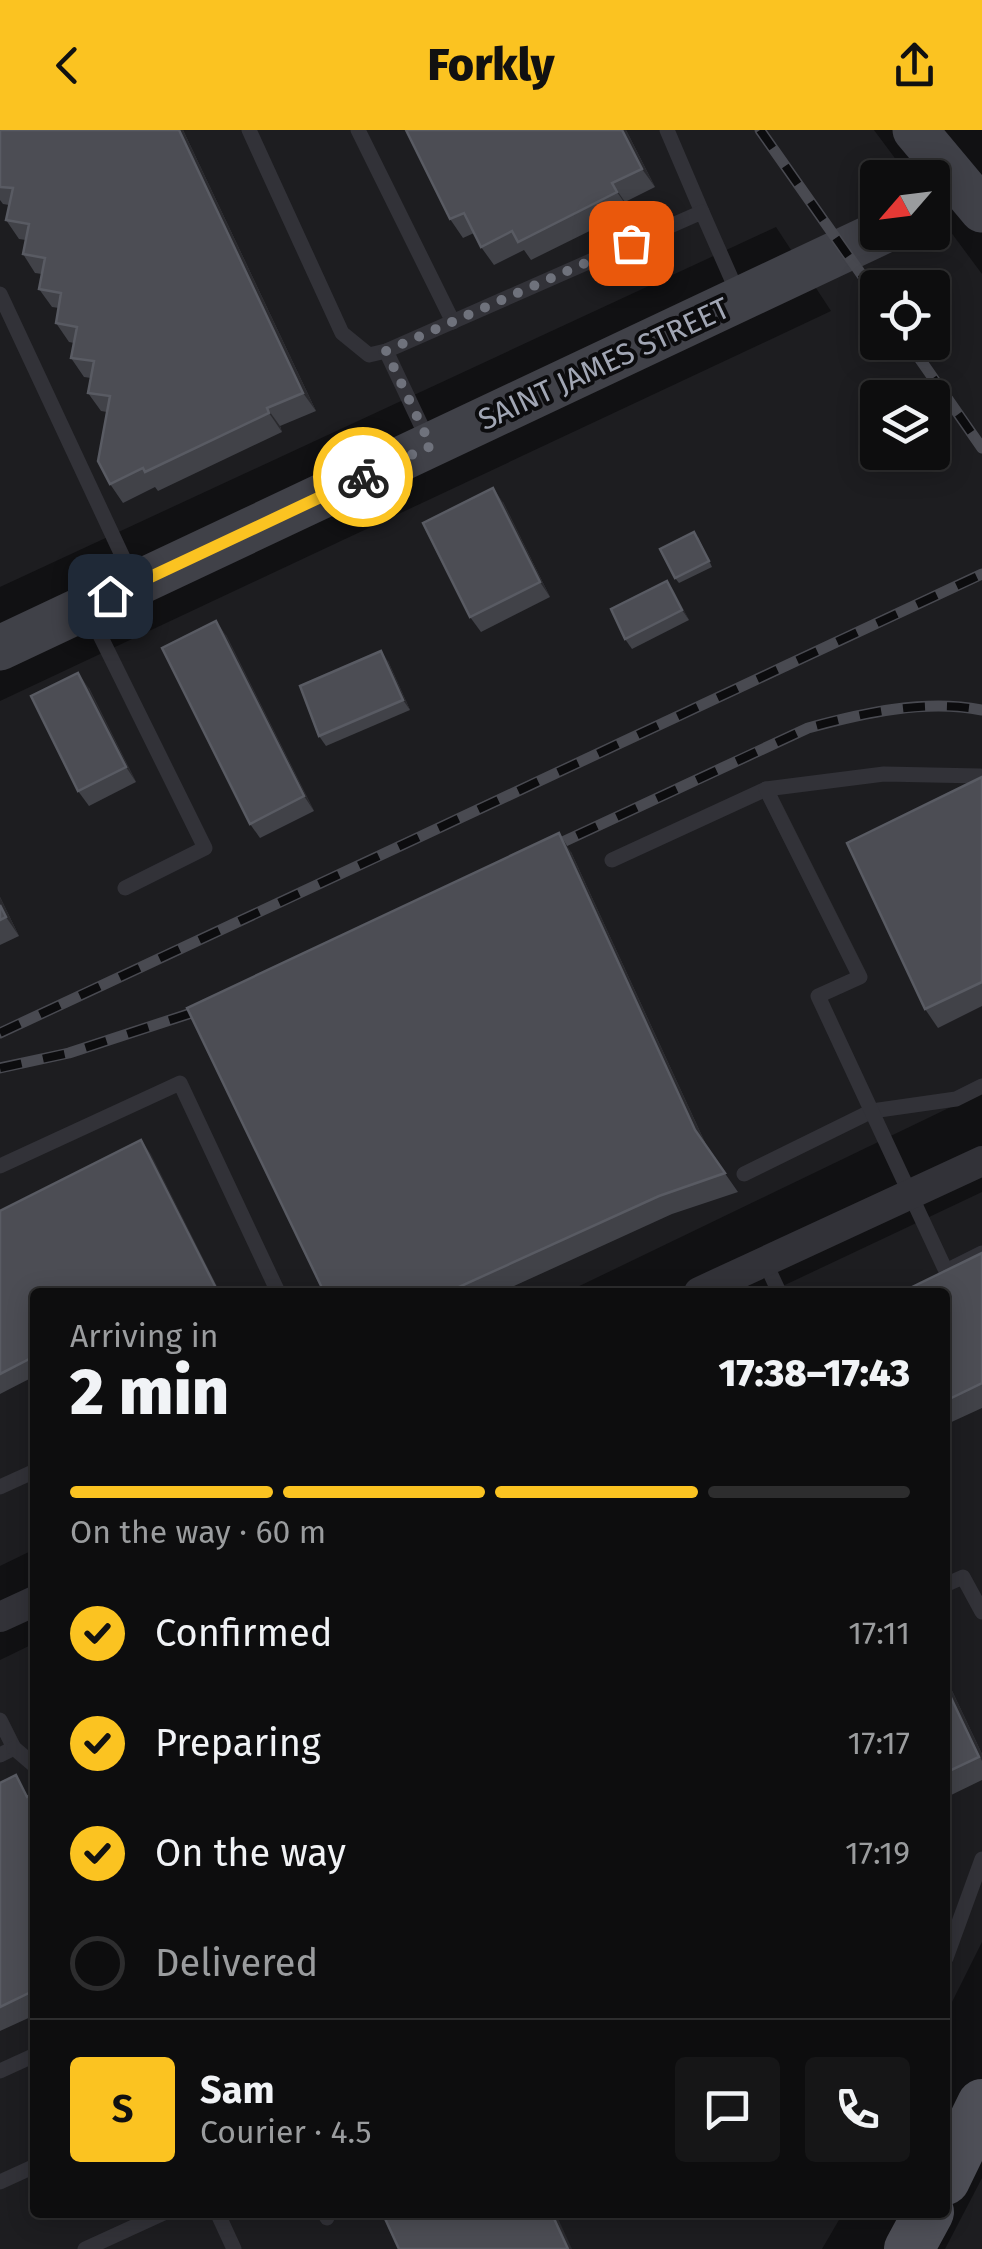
<!DOCTYPE html>
<html lang="en">
<head>
<meta charset="utf-8">
<style>
	:root { --surface:#0d0d0e; --page:#161617; --text:#f1f3f6; --muted:#9a9c9e; --line:#2d2d2e; --accent:#fbc321 }
	body { margin:0; font-family:"Fira Sans",sans-serif; background:var(--page); color:var(--text); height:100vh; display:flex; flex-direction:column; font-size:38px; white-space:nowrap }
	* { box-sizing:border-box; margin:0 }
	p { font-size:32px; color:var(--muted) }
	.icon { flex:none; width:55px; height:55px; fill:none; stroke:currentColor; stroke-width:2; stroke-linecap:round; stroke-linejoin:round }
	.map { position:relative; flex:1; overflow:hidden }
	.side { position:absolute; left:30px; top:1158px; width:920px; height:930px; display:flex; flex-direction:column; background:var(--surface); border-radius:10px; box-shadow:0 5px 25px #0003,0 0 0 2px var(--line) }
	.side>* { flex:none }
	.needle { width:65px; rotate:242deg }
	.controls { position:absolute; left:860px; top:30px; display:grid; gap:20px }
	.controls a { display:grid; place-items:center; width:90px; height:90px; border-radius:10px; background:var(--surface); box-shadow:0 5px 25px #0003,0 0 0 2px var(--line); font-size:50px }
	.pin { position:absolute; display:grid; place-items:center; width:85px; height:85px; color:#fff; margin:-42px; border-radius:20px; box-shadow:0 5px 15px #0006 }
	.courier { position:absolute; display:grid; place-items:center; width:100px; height:100px; margin:-50px; border:8px solid #fbc321; border-radius:50%; background:#fff; color:#222; box-shadow:0 2px 12px #0007 }
	.head em { font-style:normal; font-weight:800 }
	.head div { display:flex; flex-direction:column-reverse }
	.head { display:flex; align-items:center; justify-content:space-between; height:170px; padding:0 40px }
	h1 { font-size:65px; font-weight:800; line-height:75px }
	.bar { display:grid; grid-template-columns:repeat(4,1fr); gap:15px 10px; align-content:center; height:120px; padding:0 40px }
	.bar i { height:12px; border-radius:8px; background:var(--line) }
	.bar .on { background:var(--accent) }
	.bar p { grid-column:span 4 }
	.line { display:flex; align-items:center; gap:25px; padding:0 40px; border-top:2px solid var(--line) }
	.line div { flex:1 }
	.round { display:grid; place-items:center; flex:none; width:105px; height:105px; border-radius:10px; background:var(--page) }
	ol { padding:0 40px; list-style:none }
	li { display:flex; align-items:center; gap:30px; height:110px }
	li p { margin-inline-start:auto }
	li .icon { padding:10px; border-radius:50%; background:var(--accent); color:#111; stroke-width:4 }
	li:last-child { color:var(--muted) }
	li i { width:55px; height:55px; border:5px solid var(--line); border-radius:50% }
	header { display:flex; justify-content:space-between; align-items:center; height:130px; padding:0 40px; background:var(--accent); color:#111; font-size:45px; font-weight:800 }
	.map>svg:first-child { display:block }
</style>
</head>
<body>
<header><svg class="icon" aria-label="back" viewBox="0 0 24 24"><path d="M15 5l-7 7 7 7"/></svg>Forkly<svg class="icon" aria-label="share" viewBox="0 0 24 24"><path d="M12 15V3M7 8l5-5 5 5M5 13v7h14v-7"/></svg></header>
<div class="map">
<svg width="982" height="2119" viewBox="0 0 982 2119">
	<rect width="100%" height="100%" fill="#111113"/>
	<g fill="#1d1d20" fill-rule="evenodd">
		<path d="M0,0H874L909,47L878,48V102H932L933,78L982,144V962L567,1162H35V1419L0,1436V571L831,181L776,97L0,457ZM878,158H932V212H878ZM878,268H932V322H878Z"/>
		<polygon points="982,1062 982,1812 945,1886 945,1162 770,1162"/>
		<polygon points="35,1513 35,2082 843,2083 822,2119 0,2119 0,1530"/>
		<polygon points="982,2048 982,2119 945,2119"/>
	</g>
	<g fill="none" stroke-linecap="round" stroke-linejoin="round">
		<g stroke="#323238" stroke-width="15">
			<polyline points="249,0 342,203 369,225 386,221 429,312"/>
			<polyline points="358,0 453,192"/>
			<polyline points="667,0 702,82"/>
			<polyline points="0,164 134,451"/>
			<polyline points="386,221 702,82 739,166"/>
			<polyline points="88,481 205,718 125,758"/>
			<polyline points="612,730 766,659"/>
			<polyline points="0,1036 180,953 278,1162"/>
			<polyline points="744,1044 872,981 956,969 982,956"/>
			<polyline points="765,1132 779,1162"/>
			<polyline points="950,1139 982,1123"/>
			<polyline points="946,1141 818,866 860,847 766,659 884,644 980,646"/>
			<polyline points="0,1357 35,1341"/>
			<polyline points="945,1455 963,1447 982,1482"/>
			<polyline points="0,1590 14,1618 0,1625"/>
			<polyline points="14,1618 35,1636"/>
			<polyline points="946,1828 982,1729"/>
			<polyline points="0,1941 35,1925"/>
			<polyline points="0,2052 35,2036"/>
			<polyline points="217,2082 234,2119"/>
			<polyline points="324,2082 327,2088"/>
			<polyline points="85,2119 166,2082"/>
		</g>
		<g stroke="#323238" stroke-width="30">
			<polyline points="699,1162 982,1031"/>
			<polyline points="0,1487 35,1471"/>
		</g>
		<g stroke="#404148" stroke-width="45">
			<polyline points="915,0 982,80"/>
			<polyline points="0,518 882,102"/>
		</g>
		<g stroke="#4e4f57" stroke-width="50">
			<polyline points="945,2050 982,1974"/>
			<polyline points="909,2119 929,2082"/>
		</g>
		<g stroke="#494a51" stroke-width="11">
			<g id="rail">
				<polyline points="760,0 878,168"/>
				<polyline points="908,212 982,318"/>
				<path d="M537,724L808,598C863,583 925,569 982,580"/>
				<polyline points="0,903 982,444"/>
				<polyline points="0,938 69,923 216,875"/>
			</g>
		</g>
		<use href="#rail" stroke="#0c0c0e" stroke-width="8" stroke-dasharray="22" stroke-linecap="butt"/>
	</g>
	<g fill="#414248">
		<polygon points="0,0 183,0 316,281 280,296 282,302 158,361 155,357 123,373 110,354 107,282 101,281 88,263 91,248 84,247 71,228 74,213 69,212 56,193 59,178 52,177 39,159 42,144 35,143 23,124 26,110 19,109 6,90 9,75 3,74 0,70"/>
		<polygon points="406,0 626,0 655,57 625,72 630,81 531,130 524,120 494,135 481,117 474,103 463,108 450,89"/>
		<polygon points="503,372 550,467 481,502 470,487"/>
		<polygon points="698,407 712,437 679,453 675,448"/>
		<polygon points="667,451 689,490 632,519 625,509"/>
		<polygon points="226,505 314,681 260,708 250,694"/>
		<polygon points="388,531 410,580 326,616 319,606"/>
		<polygon points="89,558 136,652 89,676 78,661"/>
		<polygon points="982,647 982,876 938,898 925,879"/>
		<polygon points="571,722 708,1019 738,1062 672,1084 501,1162 324,1162"/>
		<polygon points="0,767 19,806 0,815"/>
		<polygon points="151,1024 35,1162 35,1246 0,1264 0,1081"/>
		<polygon points="982,1123 982,1278 945,1295 945,1162"/>
		<polygon points="945,1546 982,1624 982,1650 945,1668"/>
		<polygon points="0,1653 30,1666 35,1664 35,1885 0,1901"/>
	</g>
	<g fill="#2a2a2e">
		<polygon points="179,0 183,0 316,281 303,263"/>
		<polygon points="622,0 626,0 655,57 642,39"/>
		<polygon points="612,53 625,72 630,81 617,62"/>
		<polygon points="267,278 280,296 282,302 269,283"/>
		<polygon points="493,358 503,372 550,467 540,452"/>
		<polygon points="667,451 674,461 689,490 682,480"/>
		<polygon points="216,491 226,505 314,681 304,666"/>
		<polygon points="381,521 388,531 410,580 403,570"/>
		<polygon points="78,543 89,558 136,652 126,637"/>
		<polygon points="559,703 571,722 708,1019 695,1000"/>
		<polygon points="0,767 19,806 6,787 0,775"/>
		<polygon points="141,1010 151,1024 220,1162 218,1162"/>
		<polygon points="945,1546 982,1624 982,1631 945,1555"/>
		<polygon points="551,2082 555,2082 572,2119 568,2119"/>
	</g>
	<g fill="#4c4d54" stroke="#595b63" stroke-width="2.5">
		<polygon points="0,0 179,0 303,263 267,278 269,283 145,342 143,338 110,354 98,331 110,266 88,263 94,231 71,228 77,197 56,193 61,163 39,159 45,128 23,124 29,94 6,90 13,58 0,57"/>
		<polygon points="406,0 622,0 642,39 612,53 617,62 518,112 512,101 481,117 464,83 450,89"/>
		<polygon points="493,358 540,452 470,487 423,393"/>
		<polygon points="694,402 709,431 675,448 660,419"/>
		<polygon points="667,451 682,480 625,509 611,479"/>
		<polygon points="216,491 304,666 250,694 162,518"/>
		<polygon points="381,521 403,570 319,606 300,556"/>
		<polygon points="78,543 126,637 78,661 31,566"/>
		<polygon points="982,647 982,852 925,879 847,713"/>
		<polygon points="559,703 695,1000 725,1043 659,1066 448,1162 324,1162 187,878"/>
		<polygon points="0,775 6,787 0,790"/>
		<polygon points="141,1010 218,1162 35,1162 35,1226 0,1244 0,1081"/>
		<polygon points="982,1123 982,1253 945,1271 945,1162 907,1162 906,1160"/>
		<polygon points="945,1555 979,1627 945,1643"/>
		<polygon points="16,1645 27,1667 35,1664 35,1860 0,1877 0,1653"/>
		<polygon points="382,2082 551,2082 568,2119 399,2119"/>
	</g>
	<g fill="none" stroke-linecap="round" stroke-linejoin="round">
		<polyline stroke="#6f727c" stroke-width="10" stroke-dasharray="0 18" points="363,347 431,316 386,221 631,113"/>
		<polyline stroke="#fbc321" stroke-width="12" points="110,466 363,347"/>
	</g>
	<g text-anchor="middle" dominant-baseline="central" stroke-width="8" stroke-linejoin="round" paint-order="stroke">
		<g font-size="30" fill="#a1a6b4" stroke="#0c0c0e">
			<text transform="translate(604 234) rotate(-25)">SAINT JAMES STREET</text>
		</g>
	</g>
</svg>
<div class="controls">
<a><svg class="needle" viewBox="-14 -14 28 28"><path d="M0-13l5 13h-10z" fill="#e53935"/><path d="M0 13l5-13h-10z" fill="#9a9c9e"/></svg></a>
<a><svg class="icon" aria-label="locate" viewBox="0 0 24 24"><circle cx="12" cy="12" r="6"/><path d="M12 2v4M12 18v4M2 12h4M18 12h4"/></svg></a>
<a><svg class="icon" aria-label="layers" viewBox="0 0 24 24"><path d="M12 4l9 5-9 5-9-5zM3 14l9 5 9-5"/></svg></a>
</div>
<div class="pin" style="left:631px;top:113px;background:#ea580c"><svg class="icon" aria-label="bag" viewBox="0 0 24 24"><path d="M5 8h14l-1 12H6zM9 8a3 3 0 0 1 6 0"/></svg></div>
<div class="pin" style="left:110px;top:466px;background:#1f2937"><svg class="icon" aria-label="home" viewBox="0 0 24 24"><path d="M3 11l9-7 9 7M6 9v11h12V9"/></svg></div>
<div class="courier" style="left:363px;top:347px"><svg class="icon" aria-label="bike" viewBox="0 0 24 24"><circle cx="6" cy="16" r="4"/><circle cx="18" cy="16" r="4"/><path d="M6 16l4-8h5l3 8M10 8l3 8H6M13 5h3"/></svg></div>
<section class="side">
<div class="head"><div><h1>2 min</h1><p>Arriving in</p></div><em>17:38–17:43</em></div>
<div class="bar"><i class="on"></i><i class="on"></i><i class="on"></i><i></i><p>On the way · 60 m</p></div>
<ol>
<li><svg class="icon" aria-label="check" viewBox="0 0 24 24"><path d="M5 12l5 5 9-10"/></svg>Confirmed<p>17:11</p></li>
<li><svg class="icon" aria-label="check" viewBox="0 0 24 24"><path d="M5 12l5 5 9-10"/></svg>Preparing<p>17:17</p></li>
<li><svg class="icon" aria-label="check" viewBox="0 0 24 24"><path d="M5 12l5 5 9-10"/></svg>On the way<p>17:19</p></li>
<li><i></i>Delivered</li>
</ol>
<div class="line" style="height:180px"><b class="round" style="background:var(--accent);color:#111">S</b><div><b>Sam</b><p>Courier · 4.5</p></div><a class="round"><svg class="icon" aria-label="chat" viewBox="0 0 24 24"><path d="M4 5h16v11H9l-5 4z"/></svg></a><a class="round"><svg class="icon" aria-label="phone" viewBox="0 0 24 24"><path d="M5 4h4l2 5-3 2q2 4 5 5l2-3 5 2v4C11 20 4 13 5 4z"/></svg></a></div>
</section>
</div>
</body>
</html>
